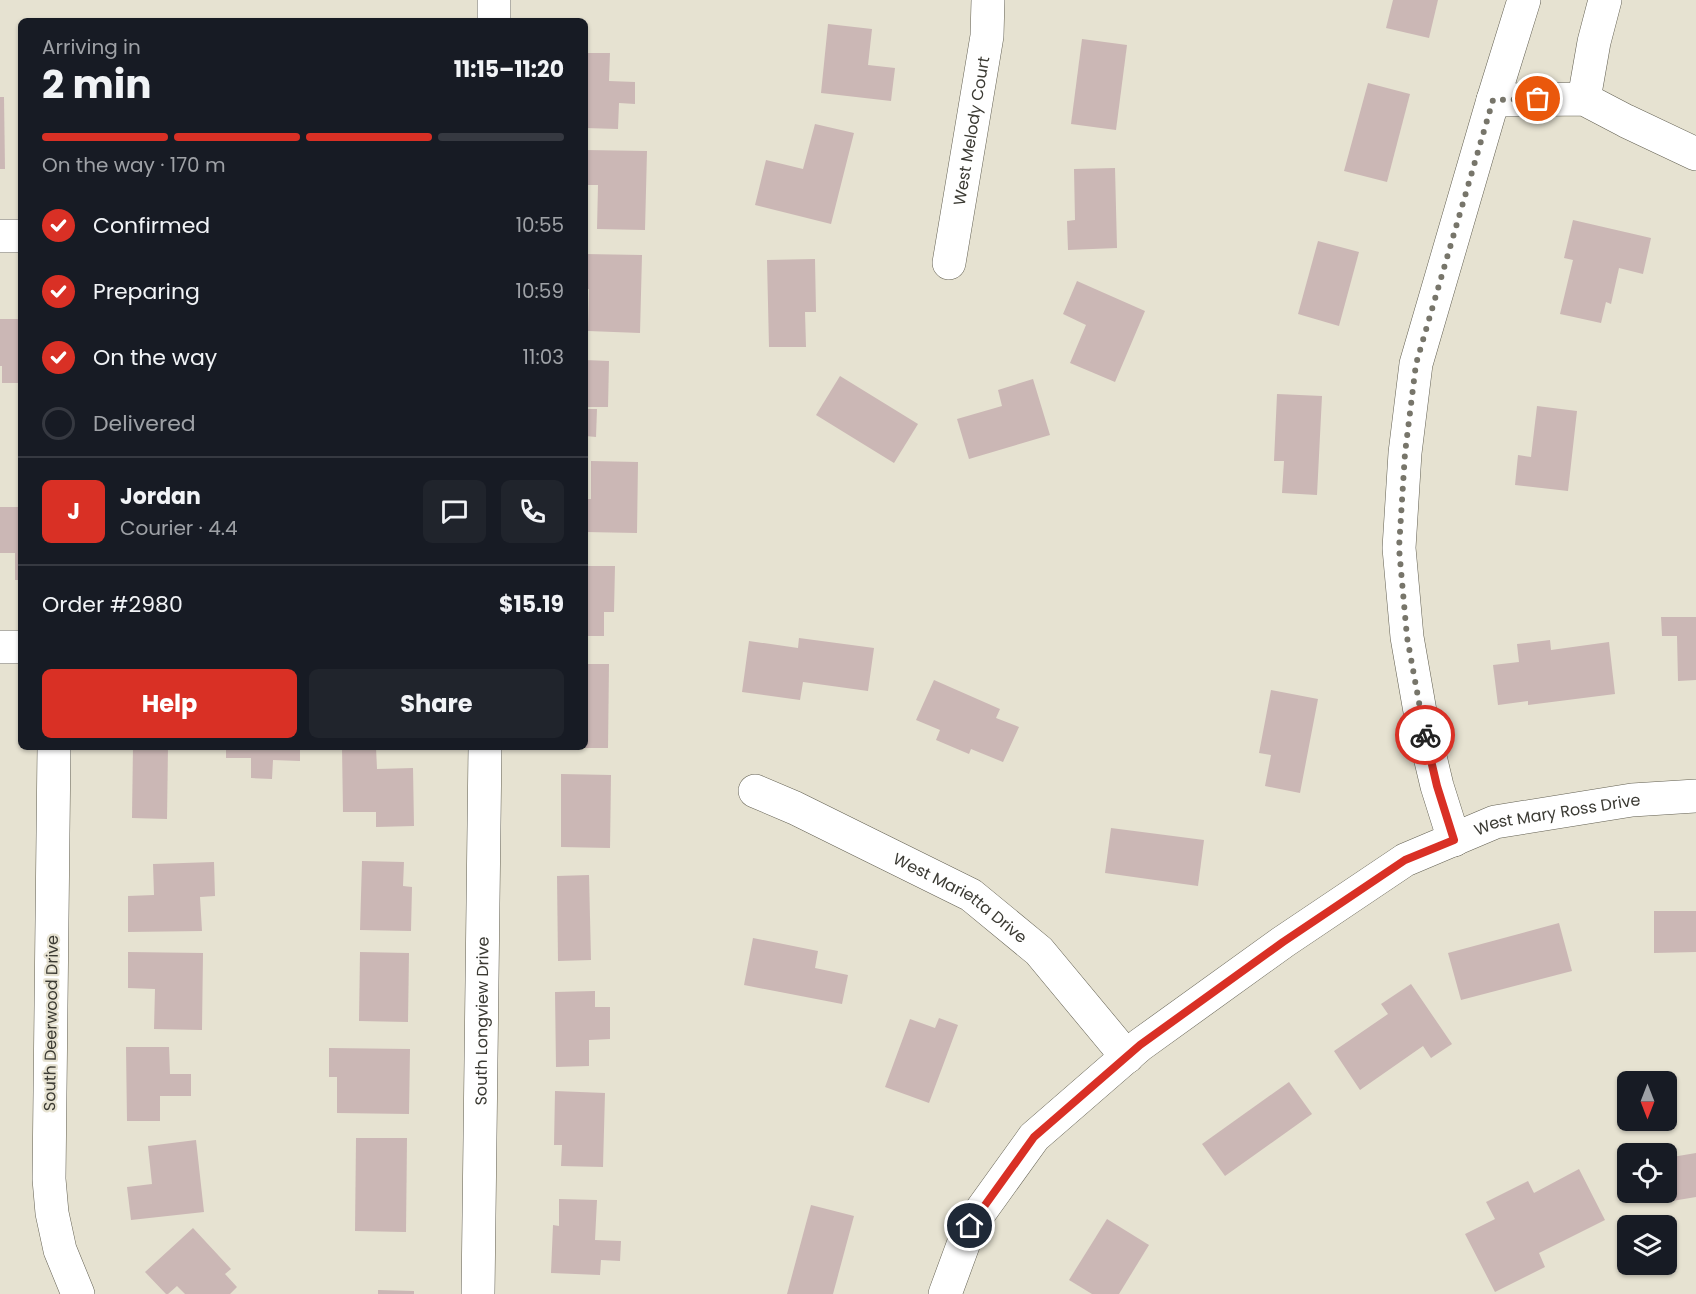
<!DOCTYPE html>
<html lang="en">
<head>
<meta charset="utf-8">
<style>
	:root { --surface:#171b24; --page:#20242c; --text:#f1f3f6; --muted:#9ea1a6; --line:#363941; --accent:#d93025 }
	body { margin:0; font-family:Poppins,sans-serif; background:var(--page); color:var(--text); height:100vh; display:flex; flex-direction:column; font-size:22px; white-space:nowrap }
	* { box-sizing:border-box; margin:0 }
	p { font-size:20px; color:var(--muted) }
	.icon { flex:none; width:33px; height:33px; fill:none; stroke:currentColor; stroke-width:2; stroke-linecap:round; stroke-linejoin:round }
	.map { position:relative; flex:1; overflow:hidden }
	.details { position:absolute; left:18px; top:18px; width:570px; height:732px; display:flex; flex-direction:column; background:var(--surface); border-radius:9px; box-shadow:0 2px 4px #0004 }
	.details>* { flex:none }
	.needle { width:39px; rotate:180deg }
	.tools { position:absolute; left:1617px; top:1071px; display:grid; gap:12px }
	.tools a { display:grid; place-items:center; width:60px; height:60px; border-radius:9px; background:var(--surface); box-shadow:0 2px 4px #0004; font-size:30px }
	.pin { position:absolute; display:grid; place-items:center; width:51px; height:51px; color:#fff; margin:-26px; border:3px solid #fff; border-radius:50%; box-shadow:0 2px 6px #0007 }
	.courier { position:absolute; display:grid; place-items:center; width:60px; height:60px; margin:-30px; border:4px solid #d93025; border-radius:50%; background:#fff; color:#222; box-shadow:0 2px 8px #0007 }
	.headline em { font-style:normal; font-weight:700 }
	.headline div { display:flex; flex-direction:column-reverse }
	.headline { display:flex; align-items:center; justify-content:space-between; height:102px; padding:0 24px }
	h1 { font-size:39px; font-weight:700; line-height:45px }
	.bar { display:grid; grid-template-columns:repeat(4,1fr); gap:9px 6px; align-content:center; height:72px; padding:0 24px }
	.bar i { height:8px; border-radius:4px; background:var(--line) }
	.bar .selected { background:var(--accent) }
	.bar p { grid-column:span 4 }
	.line { display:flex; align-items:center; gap:15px; padding:0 24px; border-top:2px solid var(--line) }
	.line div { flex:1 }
	.round { display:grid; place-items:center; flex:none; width:63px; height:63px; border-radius:9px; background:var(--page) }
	ol { padding:0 24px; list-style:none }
	li { display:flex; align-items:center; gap:18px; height:66px }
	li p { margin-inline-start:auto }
	li .icon { padding:6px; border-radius:50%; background:var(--accent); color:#fff; stroke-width:4 }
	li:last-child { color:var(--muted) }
	li i { width:33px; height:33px; border:3px solid var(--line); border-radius:50% }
	.action { display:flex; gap:12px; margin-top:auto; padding:12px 24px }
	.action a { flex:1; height:69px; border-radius:9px; background:var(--accent); color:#fff; font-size:24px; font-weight:700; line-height:69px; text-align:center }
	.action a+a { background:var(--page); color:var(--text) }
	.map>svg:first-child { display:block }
</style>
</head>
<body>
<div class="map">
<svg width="1696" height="1294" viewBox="0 0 1696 1294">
	<rect width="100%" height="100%" fill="#e6e2d1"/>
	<g fill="#cbb7b5">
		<polygon points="1393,0 1438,0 1429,38 1386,28"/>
		<polygon points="828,24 872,29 868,65 895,68 891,101 821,93"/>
		<polygon points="1082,39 1127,45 1116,130 1071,124"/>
		<polygon points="585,53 610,53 609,81 635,82 635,104 619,103 618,129 585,128"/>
		<polygon points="1368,83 1410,94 1387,182 1344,171"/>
		<polygon points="0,97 4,97 5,169 0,169"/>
		<polygon points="815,124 854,133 831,224 755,205 766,160 803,169"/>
		<polygon points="585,150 647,151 645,230 597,229 598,185 585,185"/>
		<polygon points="1115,168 1117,248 1068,250 1067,221 1075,220 1074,169"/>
		<polygon points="1573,220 1651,238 1643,274 1619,268 1611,304 1606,302 1601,323 1560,314 1573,260 1564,258"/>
		<polygon points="1318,241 1359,252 1339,326 1298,314"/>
		<polygon points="585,254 642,255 640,333 588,331 589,289 585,289"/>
		<polygon points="815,259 816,312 805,312 806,347 769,347 767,260"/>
		<polygon points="1077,281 1145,311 1115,382 1070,363 1086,325 1063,314"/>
		<polygon points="0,319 21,319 21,383 2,383 2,366 0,366"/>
		<polygon points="585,360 609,361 608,407 585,407"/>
		<polygon points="840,376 918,424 894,463 816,415"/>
		<polygon points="1033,379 1050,435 969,459 957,419 1002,406 998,390"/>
		<polygon points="1277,394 1322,396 1317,495 1282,493 1284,461 1274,461"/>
		<polygon points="1537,406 1577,411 1568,491 1515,485 1518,455 1531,457"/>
		<polygon points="585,409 597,409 596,437 585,436"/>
		<polygon points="591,461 638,462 637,533 585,532 585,499 591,499"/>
		<polygon points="0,507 21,507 21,580 15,580 15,553 0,553"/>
		<polygon points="585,566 615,566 614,612 604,612 604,636 585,636"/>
		<polygon points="1661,617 1696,617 1696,680 1678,681 1677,636 1662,636"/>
		<polygon points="799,638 874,648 868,691 803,682 800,700 742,692 749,641 798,648"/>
		<polygon points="1550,640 1551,650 1609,642 1615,694 1528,705 1528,701 1498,705 1493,665 1519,662 1517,644"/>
		<polygon points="585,664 609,664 608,748 585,748"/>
		<polygon points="934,680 1000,709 996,718 1019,727 1003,762 971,749 969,754 936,740 940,730 916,720"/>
		<polygon points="1271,690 1318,699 1300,793 1265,786 1271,755 1259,753"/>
		<polygon points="133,747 168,747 167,819 132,818"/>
		<polygon points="226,747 300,747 300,761 273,760 272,779 251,778 251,758 226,758"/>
		<polygon points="342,747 376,747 377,769 413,768 414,826 376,827 376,812 343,812"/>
		<polygon points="561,774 611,775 610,848 561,847"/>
		<polygon points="1111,828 1204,840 1198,886 1105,873"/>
		<polygon points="362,861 404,862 403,886 412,887 411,931 360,930"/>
		<polygon points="214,862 215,896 200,897 202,931 128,932 128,896 154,895 153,864"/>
		<polygon points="589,875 591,960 558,961 557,876"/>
		<polygon points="1654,911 1696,911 1696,952 1654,953"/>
		<polygon points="1559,923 1572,971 1461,1000 1448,953"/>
		<polygon points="753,938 818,951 815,968 848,975 842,1004 744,985"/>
		<polygon points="128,952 203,953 202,1030 154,1029 155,989 128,988"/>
		<polygon points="360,952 409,953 408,1022 359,1021"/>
		<polygon points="1411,984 1452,1044 1431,1058 1423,1046 1360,1090 1334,1051 1388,1014 1381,1004"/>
		<polygon points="595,991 595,1007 610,1007 610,1039 589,1040 589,1066 556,1067 555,992"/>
		<polygon points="939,1018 958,1025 929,1103 885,1087 910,1019 935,1028"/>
		<polygon points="126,1047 169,1047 170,1074 191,1074 191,1096 160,1096 160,1121 127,1121"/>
		<polygon points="329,1048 410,1049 409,1114 337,1113 337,1077 329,1077"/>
		<polygon points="1289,1082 1312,1114 1225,1176 1202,1144"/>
		<polygon points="555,1091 605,1093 603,1167 561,1166 562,1145 554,1145"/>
		<polygon points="356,1138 407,1138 406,1232 355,1231"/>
		<polygon points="196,1140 204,1212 131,1220 127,1187 152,1184 148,1146"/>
		<polygon points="1696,1153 1696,1197 1660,1203 1659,1192 1666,1192 1666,1158"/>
		<polygon points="1579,1169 1605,1220 1539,1253 1545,1267 1495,1292 1465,1234 1495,1219 1486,1202 1528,1181 1534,1193"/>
		<polygon points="559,1199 597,1200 595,1240 621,1241 620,1261 601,1260 600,1275 551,1273 553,1225 559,1226"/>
		<polygon points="811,1205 854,1216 833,1294 787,1294"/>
		<polygon points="1107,1219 1149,1245 1119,1294 1092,1294 1069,1280"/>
		<polygon points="193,1228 231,1269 225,1274 237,1287 230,1294 185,1294 177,1286 168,1294 166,1294 145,1272"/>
		<polygon points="378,1290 414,1291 414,1294 378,1294"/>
	</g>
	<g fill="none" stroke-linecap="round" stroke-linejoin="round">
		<g stroke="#625f51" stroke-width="34">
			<g id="street">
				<polyline points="494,21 494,0"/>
				<polyline points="1584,99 1594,42 1605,0"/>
				<polyline points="1493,100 1584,99 1626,121 1696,154"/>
				<polyline points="0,236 21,236"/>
				<path id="s1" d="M949,263L987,36L988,0"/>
				<polyline points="0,647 21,647"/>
				<polyline points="54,747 49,1179 52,1213 60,1250 78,1294"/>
				<path id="s2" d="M755,791L795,808L971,895L1039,951L1127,1057"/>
				<polyline points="1454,840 1437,786 1422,723 1407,637 1399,548 1405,453 1416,364 1493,100 1524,0"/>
				<path id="s3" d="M478,1294L485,747"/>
				<path id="s4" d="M945,1294L970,1226L1034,1137L1140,1045L1283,942L1405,860L1495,822L1632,800L1696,796"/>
			</g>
		</g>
		<use href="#street" stroke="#fff" stroke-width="33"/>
	</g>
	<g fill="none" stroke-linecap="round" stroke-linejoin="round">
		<polyline stroke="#77756a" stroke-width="6" stroke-dasharray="0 10.8" points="1425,735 1407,637 1399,548 1405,453 1416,364 1493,100 1538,99"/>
		<polyline stroke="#d93025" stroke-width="8" points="970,1226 1034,1137 1140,1045 1283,942 1405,860 1454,840 1437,786 1425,735"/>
	</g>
	<g text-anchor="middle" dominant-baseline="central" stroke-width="4.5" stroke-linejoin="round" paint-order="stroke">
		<g font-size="16" fill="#3b3a33" stroke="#e6e2d1">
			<text stroke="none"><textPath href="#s1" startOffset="134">West Melody Court</textPath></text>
			<text stroke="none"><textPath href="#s4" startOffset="806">West Mary Ross Drive</textPath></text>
			<text stroke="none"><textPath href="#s2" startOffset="232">West Marietta Drive</textPath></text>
			<text stroke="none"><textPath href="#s3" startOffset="273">South Longview Drive</textPath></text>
			<text transform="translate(51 1023) rotate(-89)">South Deerwood Drive</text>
		</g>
	</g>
</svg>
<div class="tools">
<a><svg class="needle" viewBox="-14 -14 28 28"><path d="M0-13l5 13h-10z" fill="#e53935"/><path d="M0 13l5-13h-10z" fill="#9ea1a6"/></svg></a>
<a><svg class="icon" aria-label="locate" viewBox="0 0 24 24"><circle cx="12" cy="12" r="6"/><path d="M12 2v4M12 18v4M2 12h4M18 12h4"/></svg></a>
<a><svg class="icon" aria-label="layers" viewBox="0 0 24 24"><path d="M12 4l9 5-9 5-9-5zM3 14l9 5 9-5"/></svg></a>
</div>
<div class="pin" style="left:1538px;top:99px;background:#ea580c"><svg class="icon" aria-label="bag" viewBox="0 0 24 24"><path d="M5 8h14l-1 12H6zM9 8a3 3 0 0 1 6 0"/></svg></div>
<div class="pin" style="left:970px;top:1226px;background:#1f2937"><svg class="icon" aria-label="home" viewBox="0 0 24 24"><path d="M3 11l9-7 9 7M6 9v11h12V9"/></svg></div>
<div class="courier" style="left:1425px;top:735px"><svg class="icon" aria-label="bike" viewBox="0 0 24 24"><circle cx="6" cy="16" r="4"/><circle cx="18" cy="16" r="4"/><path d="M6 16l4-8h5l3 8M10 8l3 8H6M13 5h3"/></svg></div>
<section class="details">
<div class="headline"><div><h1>2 min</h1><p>Arriving in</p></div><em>11:15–11:20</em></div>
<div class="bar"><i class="selected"></i><i class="selected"></i><i class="selected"></i><i></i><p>On the way · 170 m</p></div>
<ol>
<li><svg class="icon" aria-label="check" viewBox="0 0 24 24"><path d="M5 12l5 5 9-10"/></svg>Confirmed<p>10:55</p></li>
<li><svg class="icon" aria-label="check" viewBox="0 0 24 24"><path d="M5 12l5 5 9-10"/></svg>Preparing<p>10:59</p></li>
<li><svg class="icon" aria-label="check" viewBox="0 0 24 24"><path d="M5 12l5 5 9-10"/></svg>On the way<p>11:03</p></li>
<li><i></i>Delivered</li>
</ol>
<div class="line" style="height:108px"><b class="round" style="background:var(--accent);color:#fff">J</b><div><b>Jordan</b><p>Courier · 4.4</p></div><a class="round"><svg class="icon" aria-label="chat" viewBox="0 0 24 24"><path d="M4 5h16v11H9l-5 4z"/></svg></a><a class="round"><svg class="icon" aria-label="phone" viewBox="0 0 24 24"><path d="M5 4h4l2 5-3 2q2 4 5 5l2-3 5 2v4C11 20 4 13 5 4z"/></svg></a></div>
<div class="line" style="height:78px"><div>Order #2980</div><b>$15.19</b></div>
<div class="action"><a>Help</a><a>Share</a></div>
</section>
</div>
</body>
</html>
